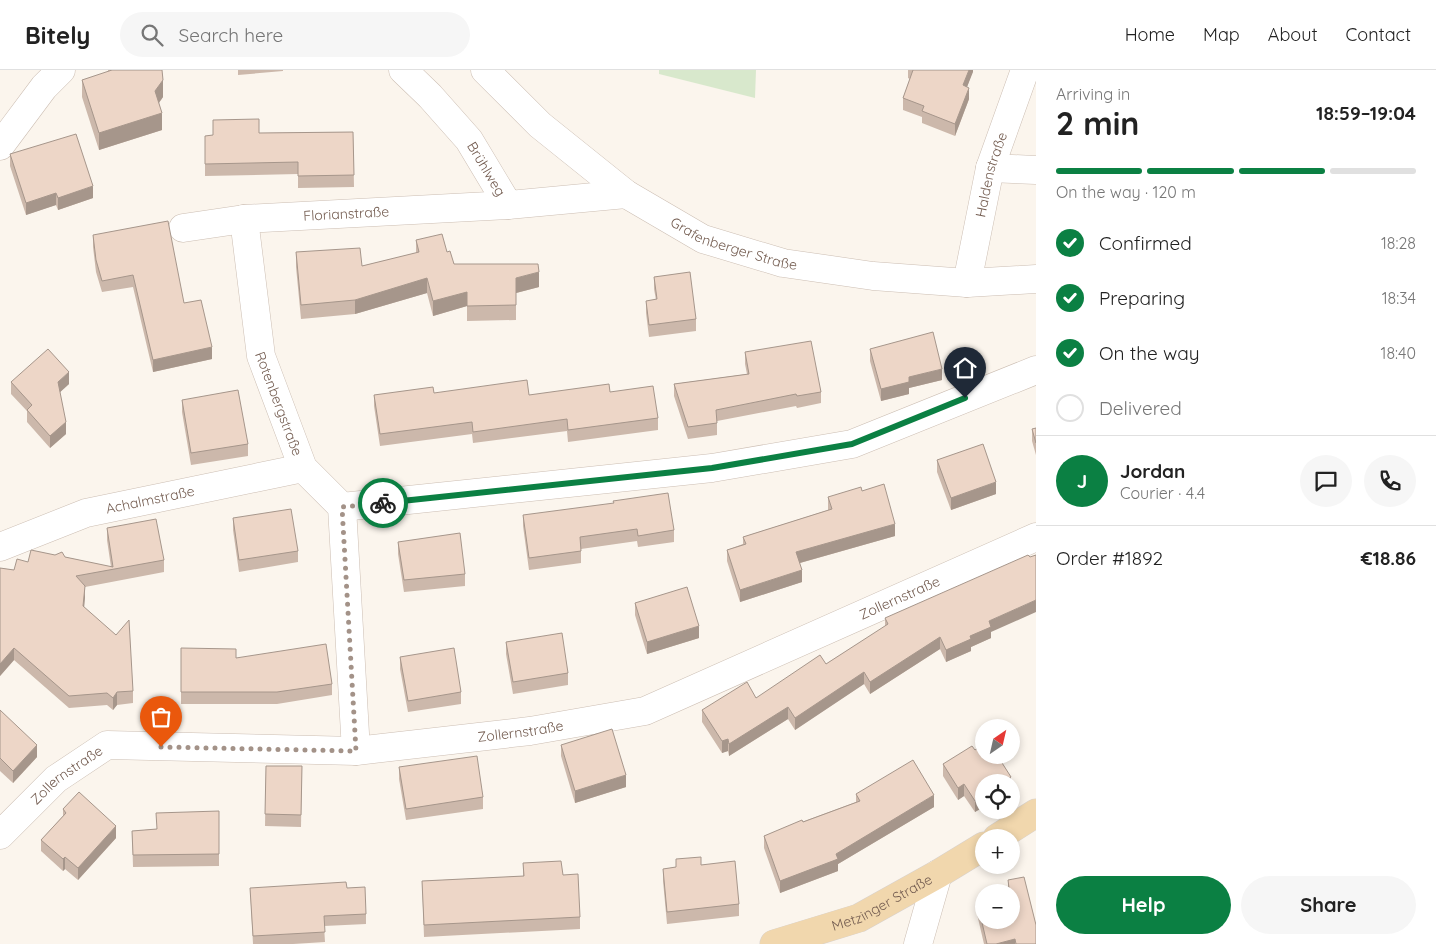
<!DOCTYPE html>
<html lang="en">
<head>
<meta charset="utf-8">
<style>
	:root { --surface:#fff; --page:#f6f6f6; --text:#222; --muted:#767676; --line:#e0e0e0; --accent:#0b8043 }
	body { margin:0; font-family:Quicksand,sans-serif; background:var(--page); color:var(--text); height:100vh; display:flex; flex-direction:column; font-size:19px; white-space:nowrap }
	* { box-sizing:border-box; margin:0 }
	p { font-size:16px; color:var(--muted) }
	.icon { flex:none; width:28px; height:28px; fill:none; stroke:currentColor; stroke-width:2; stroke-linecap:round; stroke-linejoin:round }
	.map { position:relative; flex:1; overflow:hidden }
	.side { display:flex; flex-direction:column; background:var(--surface); width:400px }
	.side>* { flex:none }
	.needle { width:32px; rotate:34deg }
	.buttons { position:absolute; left:975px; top:649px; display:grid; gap:10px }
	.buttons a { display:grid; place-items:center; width:45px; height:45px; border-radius:50%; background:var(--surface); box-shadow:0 2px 8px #0003; font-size:25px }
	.pin { position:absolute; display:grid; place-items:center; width:42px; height:42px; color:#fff; margin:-51px -21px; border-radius:50% 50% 50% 0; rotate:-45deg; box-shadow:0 0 5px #0007 }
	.pin .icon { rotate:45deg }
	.courier { position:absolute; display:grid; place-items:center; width:50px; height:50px; margin:-25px; border:4px solid #0b8043; border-radius:50%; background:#fff; color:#222; box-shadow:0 1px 6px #0007 }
	.overview em { font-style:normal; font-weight:700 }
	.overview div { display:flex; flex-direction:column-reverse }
	.overview { display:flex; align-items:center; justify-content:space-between; height:85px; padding:0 20px }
	h1 { font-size:32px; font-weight:700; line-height:38px }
	.bar { display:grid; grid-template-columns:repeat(4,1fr); gap:8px 5px; align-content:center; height:60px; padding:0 20px }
	.bar i { height:6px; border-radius:4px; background:var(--line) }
	.bar .active { background:var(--accent) }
	.bar p { grid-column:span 4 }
	.line { display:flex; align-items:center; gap:12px; padding:0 20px; border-top:1px solid var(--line) }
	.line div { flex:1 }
	.round { display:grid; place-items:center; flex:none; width:52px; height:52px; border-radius:26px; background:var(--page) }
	ol { padding:0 20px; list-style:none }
	li { display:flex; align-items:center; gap:15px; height:55px }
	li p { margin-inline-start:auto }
	li .icon { padding:5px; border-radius:50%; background:var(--accent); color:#fff; stroke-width:4 }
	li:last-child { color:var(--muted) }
	li i { width:28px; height:28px; border:2px solid var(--line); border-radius:50% }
	.action { display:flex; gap:10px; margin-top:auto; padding:10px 20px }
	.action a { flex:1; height:58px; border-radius:30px; background:var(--accent); color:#fff; font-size:20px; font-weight:700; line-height:58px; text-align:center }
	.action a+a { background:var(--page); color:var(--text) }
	header { display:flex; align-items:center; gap:30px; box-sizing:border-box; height:70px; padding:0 25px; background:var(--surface); border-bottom:1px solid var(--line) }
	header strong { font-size:24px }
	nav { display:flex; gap:28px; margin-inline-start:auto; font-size:18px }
	.search { width:350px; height:45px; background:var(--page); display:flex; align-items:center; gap:12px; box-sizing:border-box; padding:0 18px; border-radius:28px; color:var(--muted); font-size:19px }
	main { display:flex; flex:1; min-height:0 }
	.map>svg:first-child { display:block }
</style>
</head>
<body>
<header>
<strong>Bitely</strong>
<div class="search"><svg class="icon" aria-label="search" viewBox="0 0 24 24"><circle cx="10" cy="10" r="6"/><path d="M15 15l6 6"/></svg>Search here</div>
<nav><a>Home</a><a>Map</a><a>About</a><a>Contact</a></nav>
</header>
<main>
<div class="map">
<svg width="1036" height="874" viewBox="0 0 1036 874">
	<rect width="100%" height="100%" fill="#fbf5ed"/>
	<polygon fill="#d8e8cc" points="659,0 756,0 755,28 659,4"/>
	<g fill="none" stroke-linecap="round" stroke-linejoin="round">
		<g stroke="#ccbeb3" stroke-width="29">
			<g id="minor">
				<path id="s1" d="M403,0L430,26L469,70L508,135L626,124"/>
				<path id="s2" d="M485,0L540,55L626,124L703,169L783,193L873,206L967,213L1036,209"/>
				<polyline points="0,76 44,17 61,0"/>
				<polyline points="990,98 1036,100"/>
				<path id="s3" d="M244,149L261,286L303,398L342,437L356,681"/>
				<path id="s4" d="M183,158L244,149L508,135"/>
				<path id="s5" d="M967,213L990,98L1025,0"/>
				<polyline points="342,437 712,398 852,374 1036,300"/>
				<path id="s6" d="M0,477L86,443L303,398"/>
				<path id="s7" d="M0,765L56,709L107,675L356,681L530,661L645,641L1036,467"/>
				<polyline points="918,874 938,804"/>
			</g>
		</g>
		<g stroke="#d8d2ce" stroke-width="29">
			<g id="major">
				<polyline points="997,768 1036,743"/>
				<path id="s8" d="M774,874L859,848L938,804L984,776"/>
			</g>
		</g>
		<use href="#minor" stroke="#fff" stroke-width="28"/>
		<use href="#major" stroke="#f1d7ad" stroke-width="28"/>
	</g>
	<g fill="#ccb8ab">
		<polygon points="108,0 162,0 163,27 159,33 162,60 99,80 82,27 82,10 108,2"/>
		<polygon points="238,0 283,0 283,1 238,5"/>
		<polygon points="908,0 973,0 967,17 969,29 955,66 922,53 922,47 903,40 903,28 910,9 908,8"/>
		<polygon points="353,62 354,117 298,118 298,104 205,106 205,66 259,63"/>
		<polygon points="10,84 93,128 58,140 56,135 26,145 10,96"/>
		<polygon points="93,165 184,233 212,289 153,302 133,217 102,222 96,202 93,177"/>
		<polygon points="416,170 447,182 454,194 539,217 516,223 516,250 467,251 467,236 433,246 427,223 355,244 301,249 296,197 296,182 362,196 416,183"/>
		<polygon points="654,207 696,249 696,261 649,267 646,243 646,231 656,230 654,219"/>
		<polygon points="870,279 942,310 909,318 909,324 881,331 870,291"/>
		<polygon points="745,282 821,322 821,333 797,338 796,336 717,351 717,365 688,369 674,326 674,314 747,304 745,294"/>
		<polygon points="11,312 69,314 60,322 66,364 50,378 27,352 27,341 11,324"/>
		<polygon points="610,322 658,348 658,360 568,372 567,361 473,373 472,364 380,376 374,336 374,325 434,323 529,325"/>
		<polygon points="182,330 248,374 248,386 191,395 182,342"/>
		<polygon points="1036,358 1036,385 1032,371 1032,359"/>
		<polygon points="937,390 996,424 951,440 937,402"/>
		<polygon points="862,421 895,466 800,493 802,512 740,532 727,491 727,480 743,474 743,467 828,440 828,427"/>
		<polygon points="523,445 674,460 674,472 638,477 637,471 581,479 581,493 529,500 523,456"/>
		<polygon points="233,448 298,481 298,492 239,502 233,460"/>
		<polygon points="107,458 164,490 164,502 85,517 84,537 133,621 133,633 117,635 113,640 107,635 69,638 14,590 0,606 0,498 14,500 28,492 65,487 111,497 107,470"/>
		<polygon points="398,472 465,504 465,516 404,522 398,484"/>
		<polygon points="635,533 699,568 647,584 635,545"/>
		<polygon points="885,548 991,562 991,568 971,577 971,581 946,592 940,579 870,624 864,614 795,660 788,649 729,686 728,681 722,683 702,652 702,640 756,628 826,594 885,557"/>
		<polygon points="506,572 568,603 568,615 513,624 506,584"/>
		<polygon points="181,578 236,588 332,614 332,625 277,634 181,634"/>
		<polygon points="400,587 461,622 461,634 408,642 400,599"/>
		<polygon points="0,640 37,687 13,713 0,701"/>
		<polygon points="561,675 626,717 575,733 561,686"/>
		<polygon points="975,680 1011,712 975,742 964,726 958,730 943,706 943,694"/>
		<polygon points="266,696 302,696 301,757 265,756"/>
		<polygon points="399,697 483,727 483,739 406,750 399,709"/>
		<polygon points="856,724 934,737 838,794 838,801 780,823 764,778 764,766 856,732"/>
		<polygon points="63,739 116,768 78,810 65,799 63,801 41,781 41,770 63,746"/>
		<polygon points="219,741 219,796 133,797 132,761 156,759"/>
		<polygon points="676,789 701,795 739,834 739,846 667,854 663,811 663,799 676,797"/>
		<polygon points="523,793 563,805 580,847 580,859 424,867 422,811 523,806"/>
		<polygon points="1008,810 1036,874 984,874 977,844 977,831 1011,822 1002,822 1002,819 1008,818"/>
		<polygon points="250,818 347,818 366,844 366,854 324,856 325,872 293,874 253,874"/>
	</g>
	<g fill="#a6968b">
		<polygon points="969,0 973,0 973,2 963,27 963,15"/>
		<polygon points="163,10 163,27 155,38 155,21"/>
		<polygon points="969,18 969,29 955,66 955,54"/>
		<polygon points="162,43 162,60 99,80 99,63"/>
		<polygon points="93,116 93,128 58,140 58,128"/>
		<polygon points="56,123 56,135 26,145 26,133"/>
		<polygon points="539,202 539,217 516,223 516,208"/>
		<polygon points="427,208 427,223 355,244 355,230"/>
		<polygon points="467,222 467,236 433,246 433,231"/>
		<polygon points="212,277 212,289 153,302 153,290"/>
		<polygon points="942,299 942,310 909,318 909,324 881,331 881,319 909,307"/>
		<polygon points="69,302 69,314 58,324 58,312"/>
		<polygon points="66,352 66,364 50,378 50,366"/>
		<polygon points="996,412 996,424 951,440 951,428"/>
		<polygon points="895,454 895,466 796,494 796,482"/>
		<polygon points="802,500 802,512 740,532 740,520"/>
		<polygon points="85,516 85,528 83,549 83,536"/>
		<polygon points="1036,530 1036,542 991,562 991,568 971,577 971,581 946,592 946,580 970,566 989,551"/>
		<polygon points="699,556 699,568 647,584 647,572"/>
		<polygon points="940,567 940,579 870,624 870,612"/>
		<polygon points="14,578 14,590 0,606 0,594"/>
		<polygon points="864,602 864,614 795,660 795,648"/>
		<polygon points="117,622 117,635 113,640 113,628"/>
		<polygon points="788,637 788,649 729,686 729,674"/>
		<polygon points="728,669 728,681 722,683 722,671"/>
		<polygon points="37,675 37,687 13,713 13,701"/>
		<polygon points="626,705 626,717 575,733 575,721"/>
		<polygon points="1011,707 1011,712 1003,712"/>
		<polygon points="964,714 964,726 958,730 958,718"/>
		<polygon points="934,725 934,737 838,794 838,801 780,823 780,811 836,784"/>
		<polygon points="984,725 984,737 975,742 975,731"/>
		<polygon points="116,756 116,768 78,810 78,798"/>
		<polygon points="65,787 65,799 63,801 63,789"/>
		<polygon points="1015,869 1015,874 996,874"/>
	</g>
	<g fill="#edd6c7" stroke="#a6968b">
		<polygon points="112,0 162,0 163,10 155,21 162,43 99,63 82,10"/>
		<polygon points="913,0 969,0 963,15 969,18 955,54 922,41 924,36 903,28"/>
		<polygon points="259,49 259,63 353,62 354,105 298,106 298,92 205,94 205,66 213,65 213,50"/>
		<polygon points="76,64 93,116 58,128 56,123 26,133 10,84"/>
		<polygon points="168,151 184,233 201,230 212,277 153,290 133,205 102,211 96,190 93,165"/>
		<polygon points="442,164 447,182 450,181 454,194 538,194 539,202 516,208 516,235 467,236 467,222 433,231 427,208 355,230 301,235 296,182 360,178 362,196 419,182 416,170"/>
		<polygon points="690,202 696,249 649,255 646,231 657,229 654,207"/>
		<polygon points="933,262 942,299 909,307 909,312 881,319 870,279"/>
		<polygon points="811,271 821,322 797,326 796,324 716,340 717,353 688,357 674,314 749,304 745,282"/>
		<polygon points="48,279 69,302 58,312 66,352 50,366 27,340 32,335 11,312"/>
		<polygon points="527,310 529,325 609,314 610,322 653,316 658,348 568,360 567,349 473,362 472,352 380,364 374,325 433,317 434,323"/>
		<polygon points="238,320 248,374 191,383 182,330"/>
		<polygon points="1036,358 1036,373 1032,359"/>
		<polygon points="983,374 996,412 951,428 937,390"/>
		<polygon points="884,414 895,454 796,482 802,500 740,520 727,480 746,474 743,467 832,439 828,427 861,417 862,421"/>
		<polygon points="668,423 674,460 638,466 637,459 580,467 581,481 529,488 523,445 614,433 613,431"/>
		<polygon points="291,439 298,481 239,490 233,448"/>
		<polygon points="156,449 164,490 76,506 85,516 83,536 116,565 129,550 133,621 117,622 113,628 107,623 69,626 14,578 0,594 0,498 14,500 17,489 28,492 31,480 55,485 62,482 65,487 113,497 107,458"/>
		<polygon points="460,463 465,504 404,510 398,472"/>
		<polygon points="1028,485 1030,487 1036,485 1036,530 989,551 991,557 970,566 971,569 946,580 940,567 870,612 864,602 795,648 788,637 729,674 728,669 722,671 702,640 747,612 756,628 820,585 826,594 888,554 885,548"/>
		<polygon points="687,517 699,556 647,572 635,533"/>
		<polygon points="562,563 568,603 513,612 506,572"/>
		<polygon points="326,574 332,614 277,622 181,622 181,578 236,579 236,588"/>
		<polygon points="454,578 461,622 408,631 400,587"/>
		<polygon points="0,640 37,675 13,701 0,688"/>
		<polygon points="612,659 626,705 575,721 561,675"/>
		<polygon points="984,674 984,685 997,685 1011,707 1003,712 984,712 984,725 975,731 964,714 958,718 943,694 972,676 975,680"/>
		<polygon points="477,686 483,727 406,739 399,697"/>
		<polygon points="913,690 934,725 836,784 838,789 780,811 764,766 802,750 803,752 860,731 856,724"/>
		<polygon points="266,696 302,696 301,745 265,744"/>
		<polygon points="79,722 116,756 78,798 65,787 63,789 41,770 66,743 63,739"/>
		<polygon points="219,741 219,784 133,785 132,761 157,759 156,743"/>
		<polygon points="701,787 701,795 735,791 739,834 667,842 663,799 676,797 676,789"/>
		<polygon points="561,791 563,805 578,804 580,847 424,855 422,811 524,806 523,793"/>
		<polygon points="1024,807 1036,855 1036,874 1016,874 1015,869 996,874 987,874 977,831 984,829 984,850 1011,850 1011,822 1003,822 1002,819 1009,818 1008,810"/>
		<polygon points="346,812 347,818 365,817 366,844 324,846 325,862 253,866 250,818"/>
	</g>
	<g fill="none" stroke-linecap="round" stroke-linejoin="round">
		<polyline stroke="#a39288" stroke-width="5" stroke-dasharray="0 9" points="161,677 356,681 342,437 383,433"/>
		<polyline stroke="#0b8043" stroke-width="6" points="383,433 712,398 852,374 965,328"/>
	</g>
	<g text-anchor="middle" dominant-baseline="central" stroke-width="4.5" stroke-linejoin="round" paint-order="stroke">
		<g font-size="14" fill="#745d51" stroke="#fef9f3">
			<text stroke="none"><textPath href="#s1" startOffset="130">Brühlweg</textPath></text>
			<text stroke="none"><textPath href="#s5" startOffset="111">Haldenstraße</textPath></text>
			<text stroke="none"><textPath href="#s4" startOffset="164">Florianstraße</textPath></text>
			<text stroke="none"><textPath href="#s2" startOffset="308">Grafenberger Straße</textPath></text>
			<text stroke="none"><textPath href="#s3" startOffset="189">Rotenbergstraße</textPath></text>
			<text stroke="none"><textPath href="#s6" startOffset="158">Achalmstraße</textPath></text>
			<text stroke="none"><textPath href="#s7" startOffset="960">Zollernstraße</textPath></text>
			<text stroke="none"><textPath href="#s7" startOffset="555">Zollernstraße</textPath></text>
			<text stroke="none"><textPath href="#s7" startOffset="90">Zollernstraße</textPath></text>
			<text stroke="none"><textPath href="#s8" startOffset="116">Metzinger Straße</textPath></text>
		</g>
	</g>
</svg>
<div class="buttons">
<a><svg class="needle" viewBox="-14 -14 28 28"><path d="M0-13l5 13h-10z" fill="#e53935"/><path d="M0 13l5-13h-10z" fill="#767676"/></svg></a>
<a><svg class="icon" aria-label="locate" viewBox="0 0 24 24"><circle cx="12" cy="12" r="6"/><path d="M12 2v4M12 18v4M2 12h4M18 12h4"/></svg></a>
<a>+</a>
<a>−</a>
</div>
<div class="pin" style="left:161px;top:677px;background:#ea580c"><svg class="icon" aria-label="bag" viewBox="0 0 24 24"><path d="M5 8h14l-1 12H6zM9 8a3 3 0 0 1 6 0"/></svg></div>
<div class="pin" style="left:965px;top:328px;background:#1f2937"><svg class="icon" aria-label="home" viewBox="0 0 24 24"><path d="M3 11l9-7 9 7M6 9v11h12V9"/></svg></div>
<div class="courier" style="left:383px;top:433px"><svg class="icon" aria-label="bike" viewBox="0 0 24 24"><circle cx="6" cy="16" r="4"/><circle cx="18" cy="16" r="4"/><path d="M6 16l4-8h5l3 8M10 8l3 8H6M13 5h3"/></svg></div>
</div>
<section class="side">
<div class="overview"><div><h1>2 min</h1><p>Arriving in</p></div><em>18:59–19:04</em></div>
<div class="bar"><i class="active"></i><i class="active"></i><i class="active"></i><i></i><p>On the way · 120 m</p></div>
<ol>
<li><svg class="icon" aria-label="check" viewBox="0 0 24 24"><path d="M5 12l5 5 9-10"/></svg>Confirmed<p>18:28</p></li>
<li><svg class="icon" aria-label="check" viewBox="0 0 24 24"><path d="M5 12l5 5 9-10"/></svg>Preparing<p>18:34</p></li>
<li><svg class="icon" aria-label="check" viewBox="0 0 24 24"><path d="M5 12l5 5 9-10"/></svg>On the way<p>18:40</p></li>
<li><i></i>Delivered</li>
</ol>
<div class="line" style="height:90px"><b class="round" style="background:var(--accent);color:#fff">J</b><div><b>Jordan</b><p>Courier · 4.4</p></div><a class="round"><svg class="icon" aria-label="chat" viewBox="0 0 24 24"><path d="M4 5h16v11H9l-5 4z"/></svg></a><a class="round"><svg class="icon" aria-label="phone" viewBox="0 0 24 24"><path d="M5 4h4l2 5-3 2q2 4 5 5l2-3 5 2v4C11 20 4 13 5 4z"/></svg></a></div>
<div class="line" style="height:65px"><div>Order #1892</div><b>€18.86</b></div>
<div class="action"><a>Help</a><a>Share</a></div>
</section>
</main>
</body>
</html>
